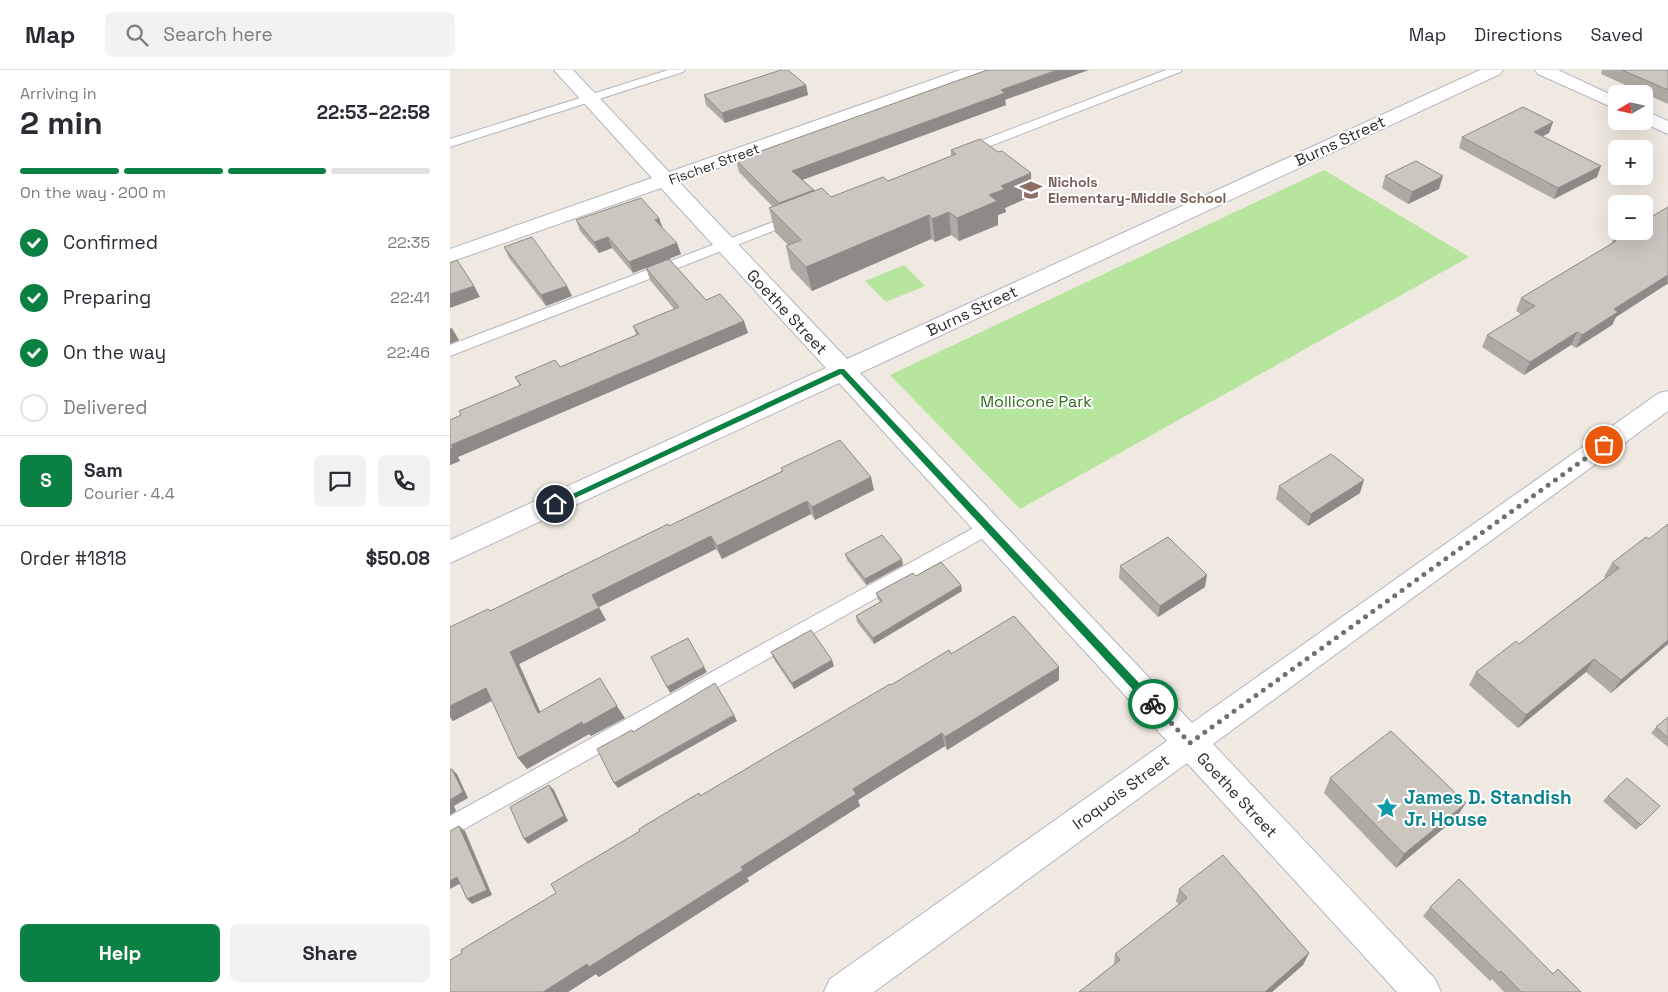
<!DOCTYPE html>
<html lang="en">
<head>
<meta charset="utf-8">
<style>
	:root { --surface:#fff; --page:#f2f2f3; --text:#2b2b33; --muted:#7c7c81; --line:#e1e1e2; --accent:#0b8043 }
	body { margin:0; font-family:"Space Grotesk",sans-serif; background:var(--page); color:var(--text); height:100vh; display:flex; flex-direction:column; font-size:19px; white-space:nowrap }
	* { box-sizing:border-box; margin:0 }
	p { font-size:16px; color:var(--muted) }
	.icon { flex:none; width:28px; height:28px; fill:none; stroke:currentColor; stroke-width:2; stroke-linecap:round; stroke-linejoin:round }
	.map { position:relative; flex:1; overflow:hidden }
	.details { display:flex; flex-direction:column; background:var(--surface); width:450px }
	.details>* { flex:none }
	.needle { width:32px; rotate:261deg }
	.tools { position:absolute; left:1158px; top:15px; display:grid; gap:10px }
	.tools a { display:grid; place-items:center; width:45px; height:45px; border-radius:8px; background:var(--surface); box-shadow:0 5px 20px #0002; font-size:25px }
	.pin { position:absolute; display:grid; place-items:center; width:42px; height:42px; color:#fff; margin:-21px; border:2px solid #fff; border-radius:50%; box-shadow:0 1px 5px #0007 }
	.courier { position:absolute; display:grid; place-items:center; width:50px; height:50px; margin:-25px; border:4px solid #0b8043; border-radius:50%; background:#fff; color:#222; box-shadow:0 1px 6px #0007 }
	.headline em { font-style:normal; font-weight:800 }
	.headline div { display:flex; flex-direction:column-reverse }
	.headline { display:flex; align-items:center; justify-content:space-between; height:85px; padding:0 20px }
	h1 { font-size:32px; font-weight:800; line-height:38px }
	.bar { display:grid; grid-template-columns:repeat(4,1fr); gap:8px 5px; align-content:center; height:60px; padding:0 20px }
	.bar i { height:6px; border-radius:4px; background:var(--line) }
	.bar .active { background:var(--accent) }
	.bar p { grid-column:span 4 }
	.line { display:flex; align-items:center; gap:12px; padding:0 20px; border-top:1px solid var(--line) }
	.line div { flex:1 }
	.round { display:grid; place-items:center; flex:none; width:52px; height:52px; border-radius:8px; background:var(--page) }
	ol { padding:0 20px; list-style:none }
	li { display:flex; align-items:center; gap:15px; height:55px }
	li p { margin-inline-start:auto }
	li .icon { padding:5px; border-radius:50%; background:var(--accent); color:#fff; stroke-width:4 }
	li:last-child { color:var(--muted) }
	li i { width:28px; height:28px; border:2px solid var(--line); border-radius:50% }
	.button { display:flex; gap:10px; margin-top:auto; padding:10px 20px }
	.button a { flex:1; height:58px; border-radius:8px; background:var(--accent); color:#fff; font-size:20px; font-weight:800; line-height:58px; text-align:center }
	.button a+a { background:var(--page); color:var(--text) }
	header { display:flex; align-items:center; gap:30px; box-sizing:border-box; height:70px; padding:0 25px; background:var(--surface); border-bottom:1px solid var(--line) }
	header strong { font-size:24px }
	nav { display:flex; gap:28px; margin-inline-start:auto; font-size:18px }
	.search { width:350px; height:45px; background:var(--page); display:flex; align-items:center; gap:12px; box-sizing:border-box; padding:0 18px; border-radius:8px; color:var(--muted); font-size:19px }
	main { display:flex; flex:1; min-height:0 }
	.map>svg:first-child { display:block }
</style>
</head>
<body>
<header>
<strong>Map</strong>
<div class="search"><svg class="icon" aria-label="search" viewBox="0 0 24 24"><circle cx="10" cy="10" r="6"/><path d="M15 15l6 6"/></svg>Search here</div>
<nav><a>Map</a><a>Directions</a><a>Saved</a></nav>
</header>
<main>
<section class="details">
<div class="headline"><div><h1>2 min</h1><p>Arriving in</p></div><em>22:53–22:58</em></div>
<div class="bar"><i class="active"></i><i class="active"></i><i class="active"></i><i></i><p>On the way · 200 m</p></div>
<ol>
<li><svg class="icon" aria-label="check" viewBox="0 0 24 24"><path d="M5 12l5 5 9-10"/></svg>Confirmed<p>22:35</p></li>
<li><svg class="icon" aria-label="check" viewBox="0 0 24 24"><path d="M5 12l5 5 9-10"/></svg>Preparing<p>22:41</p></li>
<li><svg class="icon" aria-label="check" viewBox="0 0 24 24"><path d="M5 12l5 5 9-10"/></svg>On the way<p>22:46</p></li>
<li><i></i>Delivered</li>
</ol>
<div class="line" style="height:90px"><b class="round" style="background:var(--accent);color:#fff">S</b><div><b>Sam</b><p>Courier · 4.4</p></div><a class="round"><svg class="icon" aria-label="chat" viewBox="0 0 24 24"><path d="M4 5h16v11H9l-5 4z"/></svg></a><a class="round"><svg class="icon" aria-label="phone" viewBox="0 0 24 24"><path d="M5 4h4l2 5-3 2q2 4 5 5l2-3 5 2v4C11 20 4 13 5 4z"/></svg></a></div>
<div class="line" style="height:65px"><div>Order #1818</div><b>$50.08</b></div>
<div class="button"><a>Help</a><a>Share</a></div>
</section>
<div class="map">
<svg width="1218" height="922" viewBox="0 0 1218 922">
	<rect width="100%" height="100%" fill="#efe9e1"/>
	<g fill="#b6e59e">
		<polygon points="874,100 1019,187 570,439 440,305"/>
		<polygon points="454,195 475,216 436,232 415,211"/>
	</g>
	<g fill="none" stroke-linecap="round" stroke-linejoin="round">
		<g stroke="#b4b7c1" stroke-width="2">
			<g id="lane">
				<polygon points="218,0 235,0 233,2 0,77 0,69"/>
				<polygon points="716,0 732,0 730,2 517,85 509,85 507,82 509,79"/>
				<polygon points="344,144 349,145 351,148 349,151 0,286 0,275"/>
				<polygon points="538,450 544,452 547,457 544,462 0,767 0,746"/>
			</g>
		</g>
		<g stroke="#b4b7c1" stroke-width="2">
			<polygon id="street" points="104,0 123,0 219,102 510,0 536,0 533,4 229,112 397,289 1030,0 1053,0 1050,4 410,303 742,653 1209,323 1218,321 1218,341 763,674 985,909 991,922 947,922 737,693 424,922 374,922 380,909 717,671 389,313 0,493 0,470 376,298 211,118 0,192 0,179 202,108"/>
		</g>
		<g stroke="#b4b7c1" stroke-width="2">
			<g id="secondary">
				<polygon points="1085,0 1108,0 1166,27 1166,39 1088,4"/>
				<polygon points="1194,40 1218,51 1218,64 1190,51 1194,51"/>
			</g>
		</g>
		<use href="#lane" fill="#fff" fill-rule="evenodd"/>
		<use href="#street" fill="#fff" fill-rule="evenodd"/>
		<use href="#secondary" fill="#fff" fill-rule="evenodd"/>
	</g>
	<g fill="#afaba4">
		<polygon points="1152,0 1218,0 1218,34 1151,4"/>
		<polygon points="356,15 358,25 275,53 256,35 254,25"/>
		<polygon points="555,30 556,35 352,110 364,120 364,121 381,127 438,111 501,86 501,80 582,126 555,138 556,142 548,145 548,155 509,171 501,165 485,172 481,169 362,221 341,199 336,176 338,175 325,162 319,138 323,137 289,102 286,90"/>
		<polygon points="1103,52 1099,63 1092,66 1147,107 1104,129 1009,78 1012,67"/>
		<polygon points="935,106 989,119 958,134 932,118"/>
		<polygon points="1218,137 1218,215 1217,214 1166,247 1162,255 1126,278 1121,275 1074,305 1032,277 1037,265 1071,244 1066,241 1071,228 1161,174 1163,169"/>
		<polygon points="209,148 212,157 231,184 219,189 256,230 298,263 8,387 10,391 0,395 0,350 11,345 70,316 65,307 110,297 186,265 183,256 224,239 200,210 196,198 183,203 162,178 149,183 130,161 126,150"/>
		<polygon points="54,177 122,226 96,236 59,188"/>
		<polygon points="331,398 424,420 365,450 361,444 272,489 266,479 149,537 156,550 69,594 90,642 175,648 141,666 139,664 77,699 68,688 42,631 3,651 0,647 0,557 40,541 219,456 332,401"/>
		<polygon points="829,416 910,423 858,456 826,429"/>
		<polygon points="1196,467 1218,574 1161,623 1136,602 1068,658 1019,615 1026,602 1069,574 1155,508 1154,507 1162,493"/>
		<polygon points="395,484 453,495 416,515 397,490"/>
		<polygon points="670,496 755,517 708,547 669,508"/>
		<polygon points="466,506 512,521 424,574 407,552 406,546 430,532 428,529 426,523"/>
		<polygon points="321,582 384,596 344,619 323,588"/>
		<polygon points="501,584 609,610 497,680 495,676 408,730 410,736 297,808 299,811 149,907 146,904 118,922 0,922 12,883 106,823 250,726 441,615"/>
		<polygon points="1218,647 1218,677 1201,663 1206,657"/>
		<polygon points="880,708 1006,748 946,798 874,723"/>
		<polygon points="1158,726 1210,736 1186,760 1153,731"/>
		<polygon points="729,819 859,883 853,895 822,922 629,922 664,894 665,884 729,835 726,831"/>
		<polygon points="980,837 1103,903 1131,922 1054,922 1042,909 1040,911 973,846"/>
	</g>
	<g fill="#8e8b86">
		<polygon points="607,0 639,0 555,30 556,35 344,113 342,101 551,20"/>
		<polygon points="356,15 358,25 275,53 272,43"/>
		<polygon points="1103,52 1099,63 1080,73 1084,62"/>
		<polygon points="1151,96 1147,107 1104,129 1108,118"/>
		<polygon points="581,103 582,126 555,138 556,142 548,145 548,155 509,171 507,148 539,125 551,116"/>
		<polygon points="993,106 989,119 958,134 962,122"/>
		<polygon points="364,120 366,132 332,145 329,133"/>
		<polygon points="499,142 501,165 485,172 482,149"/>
		<polygon points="479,145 481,169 362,221 356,197"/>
		<polygon points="209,148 213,159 205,150"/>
		<polygon points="158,167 162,178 149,183 144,172"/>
		<polygon points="227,173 231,184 183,203 179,192"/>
		<polygon points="1218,205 1217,214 1166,247 1162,255 1126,278 1132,265 1164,239"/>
		<polygon points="24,216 30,227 0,238 0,224"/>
		<polygon points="117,216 122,226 96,236 91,225"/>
		<polygon points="294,251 298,263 8,387 1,375"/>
		<polygon points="2,258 9,270 0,274 0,259"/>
		<polygon points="1127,262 1121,275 1074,305 1080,292"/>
		<polygon points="3,378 10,391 0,395 0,379"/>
		<polygon points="421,407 424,420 365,450 362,437"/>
		<polygon points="914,410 910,423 858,456 861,444"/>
		<polygon points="357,431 361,444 272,489 267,476"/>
		<polygon points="261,466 266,479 149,537 142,525"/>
		<polygon points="452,489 453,495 416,515 415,509"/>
		<polygon points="757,505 755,517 708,547 710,536"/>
		<polygon points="511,515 512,521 424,574 423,568"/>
		<polygon points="149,538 156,550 69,594 96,655 88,643 60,582"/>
		<polygon points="1218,570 1218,574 1161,623 1171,610"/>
		<polygon points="1144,589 1136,602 1068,658 1076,645"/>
		<polygon points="382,590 384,596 344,619 342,613"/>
		<polygon points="254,597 257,602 220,623 217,617"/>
		<polygon points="609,597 609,610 497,680 495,667"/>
		<polygon points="36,618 45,629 3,651 0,647 0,636"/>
		<polygon points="167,636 175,648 141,666 139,664 77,699 68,688 132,652"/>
		<polygon points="284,645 287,651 168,718 164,713"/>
		<polygon points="492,663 495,676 408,730 410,736 297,808 299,811 149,907 146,904 118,922 93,922 291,797 403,719"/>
		<polygon points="2,699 7,704 18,728 4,736 6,741 0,745 0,730"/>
		<polygon points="99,715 104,720 118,751 78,774 74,769"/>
		<polygon points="1016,733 1006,748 946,798 954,784"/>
		<polygon points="9,756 15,761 42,825 22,834 17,829"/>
		<polygon points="7,807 13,812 0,819 0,811"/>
		<polygon points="859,883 853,895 822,922 815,922"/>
	</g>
	<g fill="#cbc7bf" stroke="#8e8b86">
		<polygon points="331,0 338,0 356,15 272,43 254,25"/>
		<polygon points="537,0 607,0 551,20 555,23 342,101 364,120 329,133 286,90"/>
		<polygon points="1172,0 1218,0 1218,20"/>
		<polygon points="1073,37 1103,52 1084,62 1151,96 1108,118 1012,67"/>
		<polygon points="530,69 548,82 552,81 581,103 551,116 555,119 539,125 547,131 507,148 499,142 482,149 479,145 356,197 336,176 351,170 319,138 372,118 381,127 433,107 438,111 506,84 501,80"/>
		<polygon points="966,91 993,106 962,122 935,106"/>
		<polygon points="191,128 209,148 205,150 227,173 179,192 158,167 144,172 126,150"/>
		<polygon points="1218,137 1218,205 1164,239 1168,242 1132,265 1127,262 1080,292 1037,265 1085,236 1071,228 1166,171 1163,169 1177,161 1194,161 1194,151"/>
		<polygon points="82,167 117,216 91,225 54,177"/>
		<polygon points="219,189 256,230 270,224 294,251 1,375 3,378 0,379 0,350 11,345 9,341 71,315 65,307 105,290 110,297 189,264 183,256 229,237 196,198"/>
		<polygon points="7,190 24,216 0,224 0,193"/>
		<polygon points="390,370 421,407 362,437 357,431 267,476 261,466 142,525 149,538 60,582 88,643 150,608 167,636 133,655 132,652 68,688 36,618 0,636 0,557 38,539 40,541 218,454 219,456 333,401 331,398"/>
		<polygon points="881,384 914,410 861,444 829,416"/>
		<polygon points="1218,454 1218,570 1171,610 1144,589 1076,645 1026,602 1066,571 1069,574 1169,498 1162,493 1196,467 1199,469"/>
		<polygon points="432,465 452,489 415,509 395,484"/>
		<polygon points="718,467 757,505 710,536 670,496"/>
		<polygon points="491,492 511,515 423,568 406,546 432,531 426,523 463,503 466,506"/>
		<polygon points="564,546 609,597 495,667 492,663 403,719 406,724 291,797 293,800 139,897 137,894 93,922 0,922 0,890 12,883 11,880 106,823 101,814 190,761 189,759 249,723 250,726 440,614 441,615 499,580 501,584"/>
		<polygon points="361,560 382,590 342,613 321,582"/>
		<polygon points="238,568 254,597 217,617 201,587"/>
		<polygon points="265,613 284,645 164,713 147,679 182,660 183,662"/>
		<polygon points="1218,647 1218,668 1206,657"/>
		<polygon points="941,661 1016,733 954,784 880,708"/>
		<polygon points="2,699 13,722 0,730 0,700"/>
		<polygon points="1177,708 1210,736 1191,755 1158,726"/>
		<polygon points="99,715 114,746 74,769 60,737"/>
		<polygon points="9,756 37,820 17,829 7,807 0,811 0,761"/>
		<polygon points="773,785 859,883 815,922 629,922 670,890 665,884 737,828 729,819"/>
		<polygon points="1009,809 1103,904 1108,899 1131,922 1071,922 1051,901 1049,903 980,837"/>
	</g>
	<polygon fill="#0b8043" points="389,299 394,299 706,631 706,637 699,637 391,304 108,436 102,436 101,434"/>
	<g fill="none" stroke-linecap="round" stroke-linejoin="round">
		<polyline stroke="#726f6d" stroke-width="5" stroke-dasharray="0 9" points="703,634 740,673 1154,375"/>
	</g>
	<defs>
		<g id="school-bare" transform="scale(1.725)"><path d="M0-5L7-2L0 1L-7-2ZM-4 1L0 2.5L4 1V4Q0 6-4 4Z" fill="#8d6e63" stroke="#fff" stroke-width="2.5" paint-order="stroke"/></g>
		<g id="sight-bare" transform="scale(1.725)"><path d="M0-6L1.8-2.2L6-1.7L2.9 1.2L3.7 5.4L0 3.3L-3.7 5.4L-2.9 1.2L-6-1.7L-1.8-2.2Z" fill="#0f9aa8" stroke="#fff" stroke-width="2.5" paint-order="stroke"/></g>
	</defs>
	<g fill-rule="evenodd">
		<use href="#school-bare" x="581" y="120"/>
		<use href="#sight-bare" x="937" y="738"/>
	</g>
	<g text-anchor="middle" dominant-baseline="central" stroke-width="4" stroke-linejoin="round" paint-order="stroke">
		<g font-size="14" fill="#2e2e2e" stroke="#fff">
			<text transform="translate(264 94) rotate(-20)">Fischer Street</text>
		</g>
		<g font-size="14" font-weight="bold" fill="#785e54" stroke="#fff" text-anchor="start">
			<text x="598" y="112">Nichols<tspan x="598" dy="16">Elementary-Middle School</tspan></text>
		</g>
		<g font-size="16" fill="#2e2e2e" stroke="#fff">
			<text transform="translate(890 71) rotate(-25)">Burns Street</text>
			<text transform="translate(522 241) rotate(-25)">Burns Street</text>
			<text transform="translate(337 242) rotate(47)">Goethe Street</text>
			<text transform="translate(671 722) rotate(-36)">Iroquois Street</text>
			<text transform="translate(787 725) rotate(47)">Goethe Street</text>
		</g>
		<g font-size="16" fill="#2c6e1b" stroke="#fff">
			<text x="586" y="331">Mollicone Park</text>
		</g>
		<g font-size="19" font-weight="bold" fill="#0d838f" stroke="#fff" text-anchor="start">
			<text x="954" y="727">James D. Standish<tspan x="954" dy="22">Jr. House</tspan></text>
		</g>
	</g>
</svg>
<div class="tools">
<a><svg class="needle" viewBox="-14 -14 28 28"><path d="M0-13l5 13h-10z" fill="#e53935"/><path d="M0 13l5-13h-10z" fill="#7c7c81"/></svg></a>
<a>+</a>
<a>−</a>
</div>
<div class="pin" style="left:1154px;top:375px;background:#ea580c"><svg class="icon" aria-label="bag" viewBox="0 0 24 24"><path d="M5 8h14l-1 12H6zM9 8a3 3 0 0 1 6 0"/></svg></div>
<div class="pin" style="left:105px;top:434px;background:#1f2937"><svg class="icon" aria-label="home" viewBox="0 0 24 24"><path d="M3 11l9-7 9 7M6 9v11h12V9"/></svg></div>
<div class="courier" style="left:703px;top:634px"><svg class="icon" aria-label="bike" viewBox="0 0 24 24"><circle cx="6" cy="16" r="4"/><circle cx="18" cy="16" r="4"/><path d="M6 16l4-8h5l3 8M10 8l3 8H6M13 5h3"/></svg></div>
</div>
</main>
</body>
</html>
